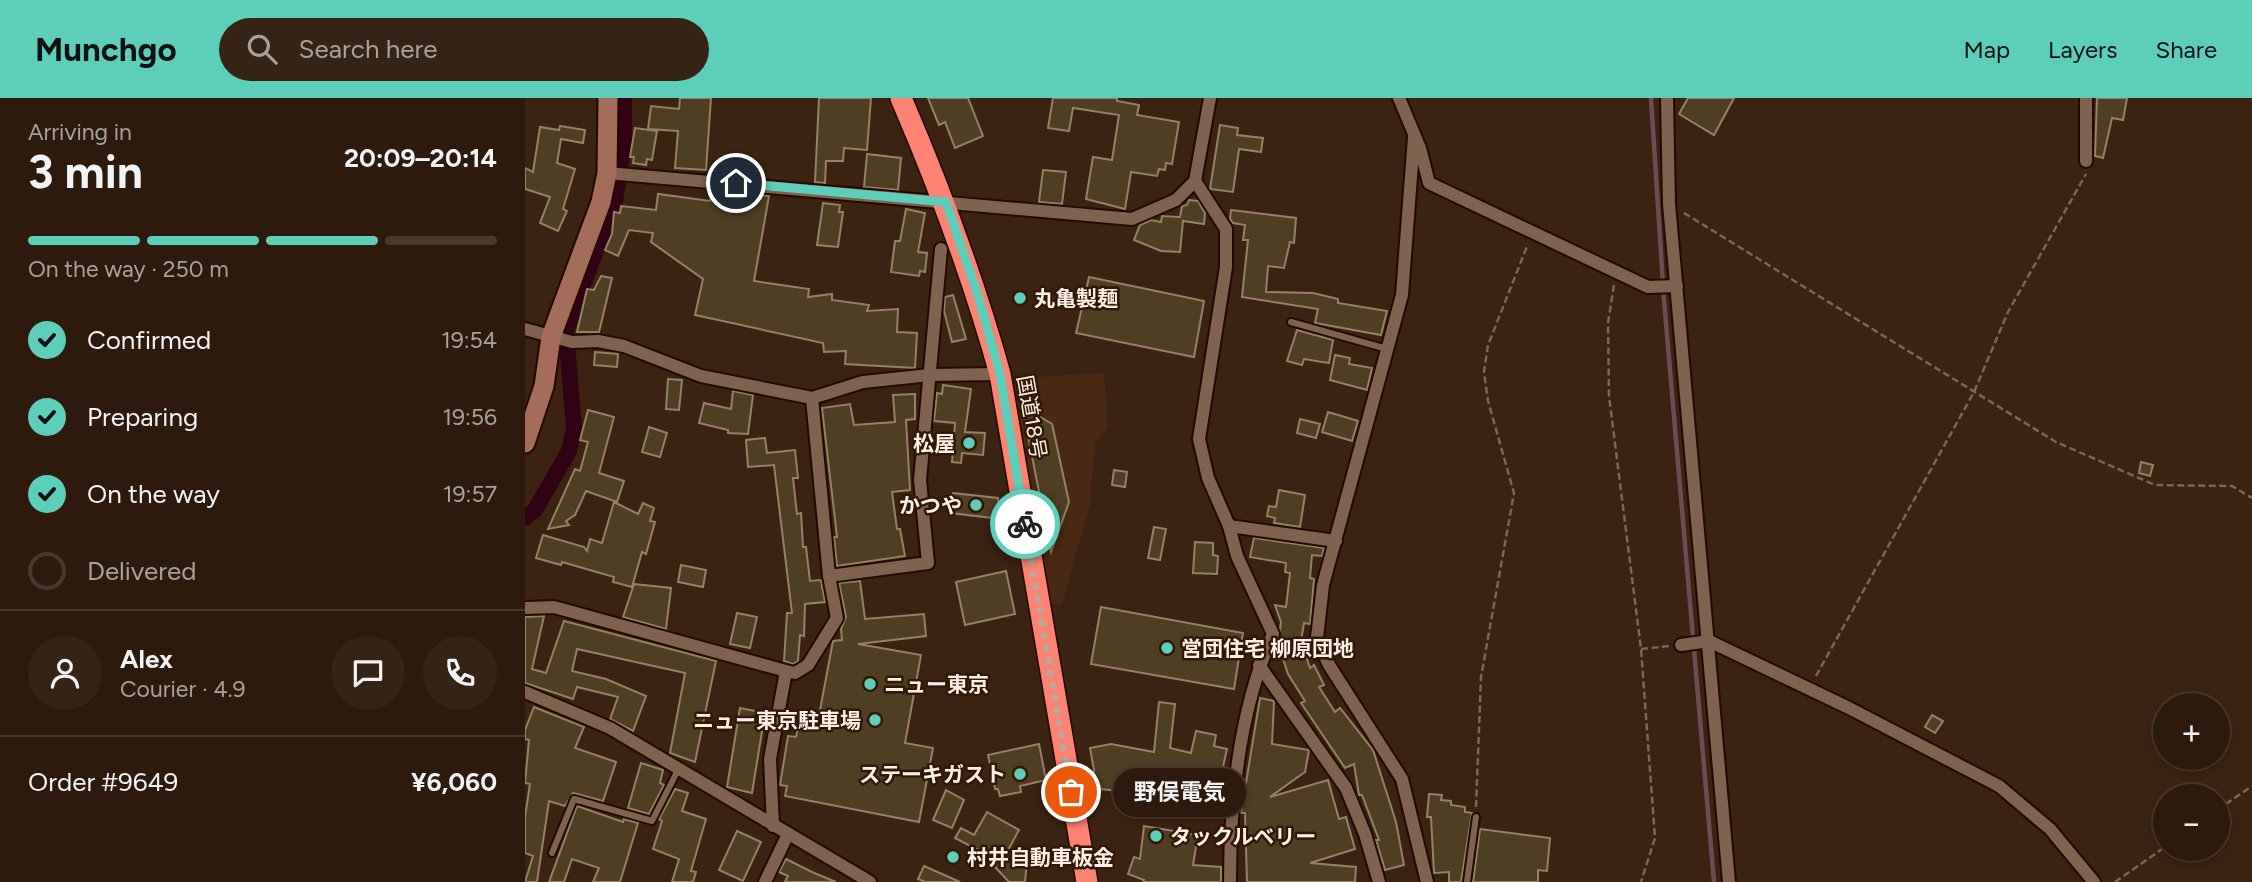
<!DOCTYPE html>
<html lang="en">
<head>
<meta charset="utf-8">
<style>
	:root { --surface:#2d1a0c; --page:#352315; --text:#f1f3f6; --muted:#a7a19d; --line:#48382d; --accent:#5cceba }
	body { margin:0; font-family:Figtree,"Noto Sans JP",sans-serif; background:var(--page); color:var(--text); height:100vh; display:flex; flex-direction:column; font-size:26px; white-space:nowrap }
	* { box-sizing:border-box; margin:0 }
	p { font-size:23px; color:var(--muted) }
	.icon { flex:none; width:38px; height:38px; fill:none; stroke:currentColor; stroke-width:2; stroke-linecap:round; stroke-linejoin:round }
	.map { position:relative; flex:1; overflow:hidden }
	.sheet { display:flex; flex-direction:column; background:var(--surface); width:525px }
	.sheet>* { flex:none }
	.tools { position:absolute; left:1628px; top:595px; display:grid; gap:14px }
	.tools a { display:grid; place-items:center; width:77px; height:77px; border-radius:50%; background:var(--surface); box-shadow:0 4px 10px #0003,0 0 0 2px var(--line); font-size:35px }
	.pin { position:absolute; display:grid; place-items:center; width:60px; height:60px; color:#fff; margin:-30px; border:4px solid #fff; border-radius:50%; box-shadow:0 2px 7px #0007 }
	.courier { position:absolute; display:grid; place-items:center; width:70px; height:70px; margin:-35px; border:5px solid #5cceba; border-radius:50%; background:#fff; color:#222; box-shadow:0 2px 9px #0007 }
	.bubble { position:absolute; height:49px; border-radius:24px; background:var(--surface); box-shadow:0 4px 10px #0003,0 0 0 2px var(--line); font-size:23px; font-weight:700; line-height:49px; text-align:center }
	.headline em { font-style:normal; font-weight:700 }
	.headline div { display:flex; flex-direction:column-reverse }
	.headline { display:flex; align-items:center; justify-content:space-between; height:119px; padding:0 28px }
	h1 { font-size:46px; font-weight:700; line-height:52px }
	.bar { display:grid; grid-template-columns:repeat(4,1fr); gap:10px 7px; align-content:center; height:84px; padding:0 28px }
	.bar i { height:9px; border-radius:5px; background:var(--line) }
	.bar .selected { background:var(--accent) }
	.bar p { grid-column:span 4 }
	.line { display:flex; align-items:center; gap:18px; padding:0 28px; border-top:2px solid var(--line) }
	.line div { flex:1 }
	.round { display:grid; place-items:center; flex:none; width:74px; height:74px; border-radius:37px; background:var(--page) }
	ol { padding:0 28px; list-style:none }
	li { display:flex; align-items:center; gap:21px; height:77px }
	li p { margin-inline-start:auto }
	li .icon { padding:7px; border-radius:50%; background:var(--accent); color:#111; stroke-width:4 }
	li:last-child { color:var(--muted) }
	li i { width:38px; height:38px; border:4px solid var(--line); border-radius:50% }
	header { display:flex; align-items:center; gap:42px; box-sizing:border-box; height:98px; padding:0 35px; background:var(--accent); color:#111 }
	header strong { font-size:33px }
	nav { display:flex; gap:38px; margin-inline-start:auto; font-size:24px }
	.search { width:490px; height:63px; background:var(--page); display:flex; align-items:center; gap:18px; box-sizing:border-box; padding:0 24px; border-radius:38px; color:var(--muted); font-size:26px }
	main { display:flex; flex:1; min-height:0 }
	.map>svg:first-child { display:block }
</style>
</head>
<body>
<header>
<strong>Munchgo</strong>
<div class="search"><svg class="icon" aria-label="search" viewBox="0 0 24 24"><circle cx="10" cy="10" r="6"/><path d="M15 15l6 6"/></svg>Search here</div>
<nav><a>Map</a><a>Layers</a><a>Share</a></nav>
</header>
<main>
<section class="sheet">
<div class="headline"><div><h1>3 min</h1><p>Arriving in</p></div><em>20:09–20:14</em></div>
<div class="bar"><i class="selected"></i><i class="selected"></i><i class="selected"></i><i></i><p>On the way · 250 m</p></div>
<ol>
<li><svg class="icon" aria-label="check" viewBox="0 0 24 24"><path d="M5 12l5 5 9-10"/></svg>Confirmed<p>19:54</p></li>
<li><svg class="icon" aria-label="check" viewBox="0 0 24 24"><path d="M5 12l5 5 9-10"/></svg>Preparing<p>19:56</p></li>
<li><svg class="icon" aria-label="check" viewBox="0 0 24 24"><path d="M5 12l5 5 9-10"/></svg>On the way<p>19:57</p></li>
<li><i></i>Delivered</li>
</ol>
<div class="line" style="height:126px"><a class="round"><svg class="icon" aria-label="person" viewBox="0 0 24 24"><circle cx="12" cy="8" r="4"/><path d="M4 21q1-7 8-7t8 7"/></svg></a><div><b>Alex</b><p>Courier · 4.9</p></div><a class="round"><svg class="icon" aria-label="chat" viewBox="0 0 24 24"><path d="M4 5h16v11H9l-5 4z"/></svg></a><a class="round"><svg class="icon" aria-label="phone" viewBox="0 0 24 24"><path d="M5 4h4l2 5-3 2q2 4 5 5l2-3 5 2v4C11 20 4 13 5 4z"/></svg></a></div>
<div class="line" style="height:91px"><div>Order #9649</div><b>¥6,060</b></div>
</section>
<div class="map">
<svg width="1727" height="784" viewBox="0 0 1727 784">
	<rect width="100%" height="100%" fill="#3c2210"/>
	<polygon fill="#492912" points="579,275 583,330 570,345 565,406 537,507 526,506 481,281"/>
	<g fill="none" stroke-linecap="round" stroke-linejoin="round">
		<polyline stroke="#6f4953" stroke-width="4.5" points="1126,0 1139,202 1189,784"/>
		<polyline stroke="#320214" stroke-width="16" points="0,420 10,412 44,353 49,331 41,232 90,103 99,45 99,0"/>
	</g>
	<g fill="#4f3e21" stroke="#958163" stroke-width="2">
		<polygon points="155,0 186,0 181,72 150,70 153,33 123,31 126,8 154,11"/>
		<polygon points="294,0 346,0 342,52 319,50 318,63 301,63 300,85 290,84"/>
		<polygon points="403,0 443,0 458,38 430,50 420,24 414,27"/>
		<polygon points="528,0 592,0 592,3 614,7 612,17 654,24 647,66 641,65 640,72 634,71 632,78 606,74 600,111 561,101 568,59 587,62 594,17 548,10 544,33 523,30"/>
		<polygon points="1163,0 1209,0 1189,37 1154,16"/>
		<polygon points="1572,0 1602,0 1598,22 1587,20 1578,60 1570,58"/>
		<polygon points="695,27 713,30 712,37 738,40 736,54 714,51 708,94 685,91"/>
		<polygon points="35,28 60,32 58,45 36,41 32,65 50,71 38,111 42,113 33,133 15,125 25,99 0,91 0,70 8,74 15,29 34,32"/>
		<polygon points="110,30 132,33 127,62 122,61 121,67 108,65 109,59 105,59"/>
		<polygon points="342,56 376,60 373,92 339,89"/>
		<polygon points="518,72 541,74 537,106 514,104"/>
		<polygon points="187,93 244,98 229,183 284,191 283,199 307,196 307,202 344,207 342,213 373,211 372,234 392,235 390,270 320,266 321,253 299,254 298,245 170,217 178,181 126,144 128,135 104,132 93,158 80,152 87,136 89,114 95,115 96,108 131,112 133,96 185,103"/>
		<polygon points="664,102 673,103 680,115 679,126 658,123 655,154 636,153 609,142 615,127 626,122 636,124 637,118 655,119 657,108 662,107"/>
		<polygon points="298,105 315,107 314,114 318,114 313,149 292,147"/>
		<polygon points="381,111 400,115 393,154 402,155 400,174 395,173 394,178 366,174 370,143 375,143"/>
		<polygon points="706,112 771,120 769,145 765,144 759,170 743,168 741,194 788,195 813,201 813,205 862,213 856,237 790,225 793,211 717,199 723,142 718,142 720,127 708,125 705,121"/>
		<polygon points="76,178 87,180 74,234 52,234 62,191 69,192"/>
		<polygon points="564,179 679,203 669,259 551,235"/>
		<polygon points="428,197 441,241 427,244 419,213 420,199"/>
		<polygon points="772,232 808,242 804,265 779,261 777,267 762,263"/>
		<polygon points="70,254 93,256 92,269 69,267"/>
		<polygon points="810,257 825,260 824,266 847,270 842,292 805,282"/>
		<polygon points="143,281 157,282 154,312 141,311"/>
		<polygon points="418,287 446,291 440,334 460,335 458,357 437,355 436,365 427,364 430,325 409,323 412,295 417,296"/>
		<polygon points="208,293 228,297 223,336 203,335 203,332 174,325 179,305 206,311"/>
		<polygon points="390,296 390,321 381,322 385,392 367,394 372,431 375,431 380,458 312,468 309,439 312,439 297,310 325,306 329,327 370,324 368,297"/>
		<polygon points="497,308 527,326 544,404 526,454"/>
		<polygon points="63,312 89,319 74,375 99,383 92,404 61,393 50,417 41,423 44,427 23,431 50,371 55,373 63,344 55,342"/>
		<polygon points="803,314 833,323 827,343 797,334"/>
		<polygon points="775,321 795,326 791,340 772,335"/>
		<polygon points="124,329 142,335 135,359 117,354"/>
		<polygon points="240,340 242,355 270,352 273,380 268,380 272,416 276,415 278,449 281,449 285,483 296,482 300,504 280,506 279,538 275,537 273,563 268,566 259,563 262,515 267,515 249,367 223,369 221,342"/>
		<polygon points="1616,364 1628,367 1625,378 1614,375"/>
		<polygon points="589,372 602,374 600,389 587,387"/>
		<polygon points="754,392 780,397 775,429 749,425 750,420 742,418 744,408 751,409"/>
		<polygon points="428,395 473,400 476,421 426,415"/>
		<polygon points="89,404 113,416 118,405 129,410 125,423 130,424 121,456 117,454 107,489 88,484 89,479 37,464 36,467 11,460 18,437 59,449 62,453 65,441 77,445"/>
		<polygon points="629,429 641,431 635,462 623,460"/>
		<polygon points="729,440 799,450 797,458 787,457 785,480 789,481 785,526 779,525 776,543 785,570 789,567 799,587 794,589 810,614 815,610 848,652 871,724 879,767 860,772 851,742 854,742 837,697 834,697 829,666 820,670 776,605 780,603 763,576 753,546 756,524 750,507 761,509 765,475 760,474 761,465 725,459"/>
		<polygon points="670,444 688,445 688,457 693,458 692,476 668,475"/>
		<polygon points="156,467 181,472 178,489 153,484"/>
		<polygon points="481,473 490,516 440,527 431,484"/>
		<polygon points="335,483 340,521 399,516 401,538 333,546 396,557 380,645 408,650 394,724 260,698 262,688 255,687 263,638 271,639 274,625 292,628 308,543 317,542 316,531 321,519 314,485"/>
		<polygon points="109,486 146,490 141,531 98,519"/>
		<polygon points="576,509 718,535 709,591 566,566"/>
		<polygon points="212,515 232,519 225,550 205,546"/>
		<polygon points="19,518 7,571 21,575 39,523 191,563 170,664 145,655 160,575 52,551 47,573 81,581 121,598 108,633 85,621 93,599 52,589 48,601 0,585 0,519"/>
		<polygon points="735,600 749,603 747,646 784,652 780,674 745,699 803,682 814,721 821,719 830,751 785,765 831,769 830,784 722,784 720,715 716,715"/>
		<polygon points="634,604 650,606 645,650 666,655 671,633 691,637 689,648 702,651 691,700 691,718 621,709 622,703 592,700 593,693 567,690 569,672 565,650 586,646 629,654"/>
		<polygon points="9,609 59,629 50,650 91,664 78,703 48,695 40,708 24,703 12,784 0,784 8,758 0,755 0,719 5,686 0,685 4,642 0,641 0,632"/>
		<polygon points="215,610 240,615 227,695 202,689"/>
		<polygon points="1407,617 1418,623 1410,635 1400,629"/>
		<polygon points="514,646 521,682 495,688 496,694 475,698 473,691 470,691 463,657"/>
		<polygon points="116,665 138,672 135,685 139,687 124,716 103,710"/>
		<polygon points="150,691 163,695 157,713 181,721 166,773 171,774 168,784 147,784 154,761 128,751 137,723 134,721"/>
		<polygon points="421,692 439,702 427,730 408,722"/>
		<polygon points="904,696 917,697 916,702 926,703 926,707 940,709 940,714 947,715 936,784 924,784 924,774 909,775 906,719 902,719"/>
		<polygon points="52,708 98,724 99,721 113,725 95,784 68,784 74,770 47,761 39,784 24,784"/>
		<polygon points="462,714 494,732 482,754 502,763 500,784 484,784 455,753 430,740 436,730 449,737"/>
		<polygon points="619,728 673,737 668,767 696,769 696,784 618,784 619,782 603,776 609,759 615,761"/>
		<polygon points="955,731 1025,740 1022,773 1013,772 1013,784 948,784"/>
		<polygon points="212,733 236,744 218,783 194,772"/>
		<polygon points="261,761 287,774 311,784 260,784 263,778 254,774"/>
		<polygon points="399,768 435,784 400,784 393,781"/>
	</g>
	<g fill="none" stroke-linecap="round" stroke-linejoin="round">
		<g stroke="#220a00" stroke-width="10">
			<g id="lane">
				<polyline points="766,224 862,251"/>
				<polyline points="27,755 49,701 127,723 153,672"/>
				<polyline points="942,784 951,719"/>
			</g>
		</g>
		<g stroke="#220a00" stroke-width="16">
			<g id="street">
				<polyline points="874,0 895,50 904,85 1123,189 1152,188"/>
				<polyline points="1142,0 1144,106 1204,784"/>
				<polyline points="889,39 877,197 798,487 792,540 804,567 877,681 902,784"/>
				<polyline points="1561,63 1561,0"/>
				<polyline points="82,75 607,121 651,102 670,83 685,0"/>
				<path d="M670,83L701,131V169L674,341L683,380L704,428L712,458L748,536C714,612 705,702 705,784"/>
				<polyline points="0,231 47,244 73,243 99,248 176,278 287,300 338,284 405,277 475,276"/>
				<polyline points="704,428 811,443"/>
				<polyline points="304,478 403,465 395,382 416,151"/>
				<polyline points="0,510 29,509 261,573 245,661 248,728"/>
				<polyline points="1156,547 1184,543 1324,610 1474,688 1525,731 1569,784"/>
				<polyline points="734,567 821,690 840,736 854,784"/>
				<polyline points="261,573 270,575 283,567 312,520 304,478 287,300"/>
				<polyline points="0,594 85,630 345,784"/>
				<polyline points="240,784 263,736"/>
			</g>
		</g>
		<g stroke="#220a00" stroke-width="23">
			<polyline id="secondary" points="0,345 19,288 26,239 76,104 82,75 83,0"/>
		</g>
		<g stroke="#220a00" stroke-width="24">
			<path id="highway" d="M376,0C416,93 448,179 475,276L562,784"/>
		</g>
		<g stroke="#7c6657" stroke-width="2.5" stroke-dasharray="7 3.5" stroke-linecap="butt">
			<polyline points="1159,115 1531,344 1630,387 1707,388 1727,400"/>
			<polyline points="1089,187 1083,225 1084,298 1116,551 1130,740 1116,784"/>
			<polyline points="1116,551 1144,548"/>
			<polyline points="1291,578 1449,294 1483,214 1561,76"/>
			<polyline points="951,709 956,579 989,395 963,303 959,274 963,247 1003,146"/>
			<polyline points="1692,712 1727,688"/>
			<polyline points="1590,784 1640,749"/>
		</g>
		<use href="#lane" stroke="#80624e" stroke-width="6"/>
		<use href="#street" stroke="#80624e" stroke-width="12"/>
		<use href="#secondary" stroke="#a56c59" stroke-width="19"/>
		<use href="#highway" stroke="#fc8272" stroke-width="21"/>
	</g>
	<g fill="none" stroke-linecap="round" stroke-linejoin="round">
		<polyline stroke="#baa89c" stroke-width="7" stroke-dasharray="0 12.6" points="500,426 546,694"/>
		<polyline stroke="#5cceba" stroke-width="9" points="211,85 421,104 453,198 475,276 500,426"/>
	</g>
	<g fill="#5cceba" stroke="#311806" stroke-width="2.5">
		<circle cx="495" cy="200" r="7"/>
		<circle cx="444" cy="345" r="7"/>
		<circle cx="451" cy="407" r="7"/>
		<circle cx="642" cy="550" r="7"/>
		<circle cx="345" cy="586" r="7"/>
		<circle cx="350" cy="622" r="7"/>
		<circle cx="495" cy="676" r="7"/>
		<circle cx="631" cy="738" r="7"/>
		<circle cx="428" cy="759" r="7"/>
	</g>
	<g text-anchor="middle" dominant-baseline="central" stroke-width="5" stroke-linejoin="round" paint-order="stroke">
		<g font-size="21" font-weight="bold" fill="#fef0e7" stroke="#311806" text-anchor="start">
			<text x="509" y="200">丸亀製麺</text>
			<text x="430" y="345" text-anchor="end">松屋</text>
			<text x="437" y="407" text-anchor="end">かつや</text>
			<text x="656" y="550">営団住宅 柳原団地</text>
			<text x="359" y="586">ニュー東京</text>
			<text x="336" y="622" text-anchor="end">ニュー東京駐車場</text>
			<text x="481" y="676" text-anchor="end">ステーキガスト</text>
			<text x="645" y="738">タックルベリー</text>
			<text x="442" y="759">村井自動車板金</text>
		</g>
		<g font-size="21" fill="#fef0e7" stroke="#311806">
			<text transform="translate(507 319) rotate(80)">国道18号</text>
		</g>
	</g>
</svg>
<div class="tools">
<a>+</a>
<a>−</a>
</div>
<div class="pin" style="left:546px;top:694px;background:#ea580c"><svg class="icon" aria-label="bag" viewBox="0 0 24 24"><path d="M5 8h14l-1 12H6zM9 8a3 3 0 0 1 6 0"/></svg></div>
<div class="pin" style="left:211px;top:85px;background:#1f2937"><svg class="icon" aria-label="home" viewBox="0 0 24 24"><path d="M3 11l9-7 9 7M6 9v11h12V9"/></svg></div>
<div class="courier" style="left:500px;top:426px"><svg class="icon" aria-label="bike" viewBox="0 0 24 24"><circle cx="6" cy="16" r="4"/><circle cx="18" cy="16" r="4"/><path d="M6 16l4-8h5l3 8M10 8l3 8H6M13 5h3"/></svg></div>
<div class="bubble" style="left:588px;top:670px;width:133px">野俣電気</div>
</div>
</main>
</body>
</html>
